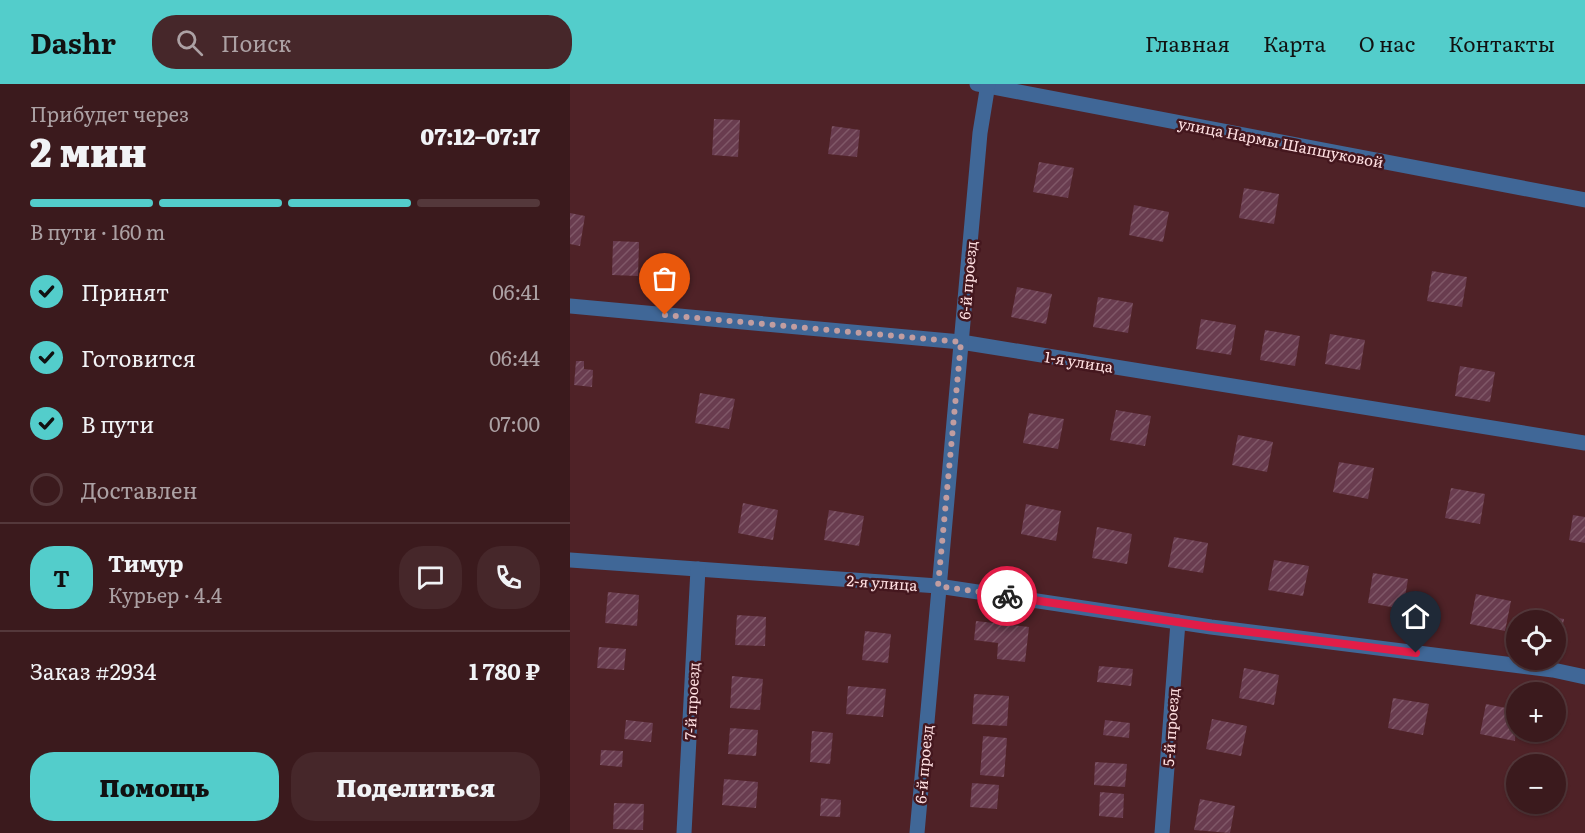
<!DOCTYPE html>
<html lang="ru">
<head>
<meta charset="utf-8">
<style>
	:root { --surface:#3b1a1d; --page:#46272a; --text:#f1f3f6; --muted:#aca1a4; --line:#54383b; --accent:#53cdcb }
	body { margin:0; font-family:Literata,serif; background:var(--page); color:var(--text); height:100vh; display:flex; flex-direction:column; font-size:22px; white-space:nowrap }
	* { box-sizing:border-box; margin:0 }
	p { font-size:20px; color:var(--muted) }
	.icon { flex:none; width:33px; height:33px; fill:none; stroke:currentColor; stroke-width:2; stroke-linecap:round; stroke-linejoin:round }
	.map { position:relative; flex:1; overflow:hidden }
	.sheet { display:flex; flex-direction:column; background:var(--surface); width:570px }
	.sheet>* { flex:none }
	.buttons { position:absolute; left:936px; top:526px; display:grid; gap:12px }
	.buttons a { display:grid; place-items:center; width:60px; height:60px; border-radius:50%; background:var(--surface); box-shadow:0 2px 4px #0004,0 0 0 2px var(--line); font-size:30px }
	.pin { position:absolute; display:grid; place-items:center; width:51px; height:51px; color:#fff; margin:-62px -26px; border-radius:50% 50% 50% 0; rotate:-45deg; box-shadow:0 0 6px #0007 }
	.pin .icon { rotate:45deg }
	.courier { position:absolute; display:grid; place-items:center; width:60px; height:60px; margin:-30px; border:4px solid #e11d48; border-radius:50%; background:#fff; color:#222; box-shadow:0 2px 8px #0007 }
	.overview em { font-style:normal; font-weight:800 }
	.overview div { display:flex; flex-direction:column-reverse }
	.overview { display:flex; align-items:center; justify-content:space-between; height:102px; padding:0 30px }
	h1 { font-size:39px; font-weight:800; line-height:45px }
	.bar { display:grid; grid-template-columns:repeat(4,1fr); gap:9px 6px; align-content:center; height:72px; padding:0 30px }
	.bar i { height:8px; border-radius:4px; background:var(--line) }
	.bar .on { background:var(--accent) }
	.bar p { grid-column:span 4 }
	.line { display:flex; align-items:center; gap:15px; padding:0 30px; border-top:2px solid var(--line) }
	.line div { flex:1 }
	.round { display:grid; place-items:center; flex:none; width:63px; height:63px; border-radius:24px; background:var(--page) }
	ol { padding:0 30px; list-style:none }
	li { display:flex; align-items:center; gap:18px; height:66px }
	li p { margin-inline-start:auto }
	li .icon { padding:6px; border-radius:50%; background:var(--accent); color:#111; stroke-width:4 }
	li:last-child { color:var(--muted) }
	li i { width:33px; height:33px; border:3px solid var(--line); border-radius:50% }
	.primary-button { display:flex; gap:12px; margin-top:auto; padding:12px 30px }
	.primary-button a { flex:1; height:69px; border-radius:24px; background:var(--accent); color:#111; font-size:24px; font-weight:800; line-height:69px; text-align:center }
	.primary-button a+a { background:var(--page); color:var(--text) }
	header { display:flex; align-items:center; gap:36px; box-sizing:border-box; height:84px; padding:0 30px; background:var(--accent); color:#111 }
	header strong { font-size:28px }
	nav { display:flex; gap:33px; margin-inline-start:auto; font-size:21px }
	.search { width:420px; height:54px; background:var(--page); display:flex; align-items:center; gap:15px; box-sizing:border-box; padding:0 21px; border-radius:24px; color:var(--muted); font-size:22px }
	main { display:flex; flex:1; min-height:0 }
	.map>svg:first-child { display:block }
</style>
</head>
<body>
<header>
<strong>Dashr</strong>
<div class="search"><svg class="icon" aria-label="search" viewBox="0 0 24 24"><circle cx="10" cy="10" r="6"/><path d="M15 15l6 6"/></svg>Поиск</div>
<nav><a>Главная</a><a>Карта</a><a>О нас</a><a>Контакты</a></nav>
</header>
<main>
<section class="sheet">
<div class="overview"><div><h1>2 мин</h1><p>Прибудет через</p></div><em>07:12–07:17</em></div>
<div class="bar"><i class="on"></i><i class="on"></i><i class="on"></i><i></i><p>В пути · 160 m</p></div>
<ol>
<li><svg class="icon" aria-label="check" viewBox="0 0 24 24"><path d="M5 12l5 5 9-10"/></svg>Принят<p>06:41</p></li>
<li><svg class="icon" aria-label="check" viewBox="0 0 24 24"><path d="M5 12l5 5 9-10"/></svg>Готовится<p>06:44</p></li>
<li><svg class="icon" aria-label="check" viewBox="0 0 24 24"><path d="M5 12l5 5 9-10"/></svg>В пути<p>07:00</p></li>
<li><i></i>Доставлен</li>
</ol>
<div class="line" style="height:108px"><b class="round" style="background:var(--accent);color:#111">Т</b><div><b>Тимур</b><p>Курьер · 4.4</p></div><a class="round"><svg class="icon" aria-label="chat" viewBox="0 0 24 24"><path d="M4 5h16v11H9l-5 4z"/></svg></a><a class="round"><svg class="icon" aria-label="phone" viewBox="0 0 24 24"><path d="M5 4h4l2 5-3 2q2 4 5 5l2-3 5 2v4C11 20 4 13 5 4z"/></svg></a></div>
<div class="line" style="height:78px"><div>Заказ #2934</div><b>1 780 ₽</b></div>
<div class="primary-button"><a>Помощь</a><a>Поделиться</a></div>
</section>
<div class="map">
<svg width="1015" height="749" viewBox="0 0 1015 749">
	<defs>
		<pattern id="building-hatch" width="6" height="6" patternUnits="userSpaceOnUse" patternTransform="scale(1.5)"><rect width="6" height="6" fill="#693c4f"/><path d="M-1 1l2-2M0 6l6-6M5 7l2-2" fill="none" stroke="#805868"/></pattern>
	</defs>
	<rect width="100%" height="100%" fill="#4f2227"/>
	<g fill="url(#building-hatch)">
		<polygon points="144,35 170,36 168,73 142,71"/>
		<polygon points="262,42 290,46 287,73 258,70"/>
		<polygon points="469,78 504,84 498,114 463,108"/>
		<polygon points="674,104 709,110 704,140 669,134"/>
		<polygon points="564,121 599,128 593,158 559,151"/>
		<polygon points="0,129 15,132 10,162 0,160"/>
		<polygon points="43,157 69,158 68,192 42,191"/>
		<polygon points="862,187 897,193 892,223 857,217"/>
		<polygon points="447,203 482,210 476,240 441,233"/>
		<polygon points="528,213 563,219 558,249 523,243"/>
		<polygon points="631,235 666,241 661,271 626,265"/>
		<polygon points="695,246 730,252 725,282 690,276"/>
		<polygon points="760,250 795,256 790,286 755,280"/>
		<polygon points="6,277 14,277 14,285 23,286 22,303 4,301"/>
		<polygon points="890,282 925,288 920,318 885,312"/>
		<polygon points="130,309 165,315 159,345 125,339"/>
		<polygon points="546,326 581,332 575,362 540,356"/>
		<polygon points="459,329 494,335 488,365 453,359"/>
		<polygon points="668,351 703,358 697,388 662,381"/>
		<polygon points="769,378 804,384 798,415 763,408"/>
		<polygon points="881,404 915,410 910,440 875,434"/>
		<polygon points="173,419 208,426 203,456 168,449"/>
		<polygon points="456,420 491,427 486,457 451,450"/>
		<polygon points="259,426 294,432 289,462 254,456"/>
		<polygon points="1003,431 1015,433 1015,459 999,456"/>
		<polygon points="527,443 562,450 557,480 522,474"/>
		<polygon points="604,453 638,459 633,489 598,483"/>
		<polygon points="704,476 739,482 733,512 698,506"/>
		<polygon points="803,489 838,495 833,525 798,519"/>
		<polygon points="38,508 69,511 67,542 35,539"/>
		<polygon points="906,510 941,517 935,547 900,540"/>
		<polygon points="959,529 994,535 988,565 986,565 986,537 957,537"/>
		<polygon points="167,531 196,533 195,562 165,561"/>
		<polygon points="406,537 459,543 455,578 427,575 428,559 404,556"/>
		<polygon points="295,547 321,550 318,579 292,576"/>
		<polygon points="29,563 56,565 54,586 27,584"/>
		<polygon points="529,582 563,585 561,602 527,598"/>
		<polygon points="674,584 709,591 704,621 669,614"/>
		<polygon points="162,592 193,595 190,626 160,624"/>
		<polygon points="278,602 316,605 313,633 276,630"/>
		<polygon points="404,610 439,612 437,642 402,640"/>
		<polygon points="823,614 859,620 853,651 818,644"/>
		<polygon points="916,620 946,626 945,657 910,650"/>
		<polygon points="642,635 677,642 671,672 636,665"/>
		<polygon points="56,636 83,639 81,658 54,655"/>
		<polygon points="535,636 560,639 559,654 533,651"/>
		<polygon points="160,644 188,646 186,672 158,670"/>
		<polygon points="242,647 263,649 260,680 240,678"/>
		<polygon points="413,652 437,654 434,693 410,691"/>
		<polygon points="31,666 53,667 52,683 30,681"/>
		<polygon points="525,678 557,680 555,703 524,701"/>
		<polygon points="154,695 188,698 186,724 152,721"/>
		<polygon points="402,699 429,701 427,725 400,723"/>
		<polygon points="530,708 554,710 553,734 529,732"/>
		<polygon points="251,714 271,716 270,733 250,732"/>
		<polygon points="630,715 665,722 660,749 624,746"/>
		<polygon points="44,719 74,720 73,746 43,745"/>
	</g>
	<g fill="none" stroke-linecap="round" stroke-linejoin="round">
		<g stroke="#406797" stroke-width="15">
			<polyline points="407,0 1015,116"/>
			<polyline points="0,222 391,258 1015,359"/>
			<polyline points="0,476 368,502 641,543 983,586 1015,593"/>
			<polyline points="114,749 128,485"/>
			<polyline points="347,749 410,49 418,0"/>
			<polyline points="592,749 608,538"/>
		</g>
	</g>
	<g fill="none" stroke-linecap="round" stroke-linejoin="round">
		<polyline stroke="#c19da0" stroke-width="6" stroke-dasharray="0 10.8" points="95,231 391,258 368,502 437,512"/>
		<polyline stroke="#e11d48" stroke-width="8" points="437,512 640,543 846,569"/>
	</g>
	<g text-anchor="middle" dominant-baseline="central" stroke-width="5" stroke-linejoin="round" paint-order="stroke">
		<g font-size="15" fill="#fedfe1" stroke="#44171e">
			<text transform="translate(711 58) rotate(11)">улица Нармы Шапшуковой</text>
			<text transform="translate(397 196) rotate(-85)">6-й проезд</text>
			<text transform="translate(509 277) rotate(9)">1-я улица</text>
			<text transform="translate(312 498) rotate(4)">2-я улица</text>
			<text transform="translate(121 617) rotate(-87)">7-й проезд</text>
			<text transform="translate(600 643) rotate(-86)">5-й проезд</text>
			<text transform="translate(353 680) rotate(-85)">6-й проезд</text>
		</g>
	</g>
</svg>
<div class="buttons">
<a><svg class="icon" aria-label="locate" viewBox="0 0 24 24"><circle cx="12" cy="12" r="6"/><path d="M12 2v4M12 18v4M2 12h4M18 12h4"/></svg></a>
<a>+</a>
<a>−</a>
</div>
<div class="pin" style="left:95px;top:231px;background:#ea580c"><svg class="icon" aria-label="bag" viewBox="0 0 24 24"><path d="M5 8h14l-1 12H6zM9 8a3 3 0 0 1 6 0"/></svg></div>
<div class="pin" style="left:846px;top:569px;background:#1f2937"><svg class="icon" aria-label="home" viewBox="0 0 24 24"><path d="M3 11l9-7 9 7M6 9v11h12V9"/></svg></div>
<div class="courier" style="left:437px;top:512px"><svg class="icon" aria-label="bike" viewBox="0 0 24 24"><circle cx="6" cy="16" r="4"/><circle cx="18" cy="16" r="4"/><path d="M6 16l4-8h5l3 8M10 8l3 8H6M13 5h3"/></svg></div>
</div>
</main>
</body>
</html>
